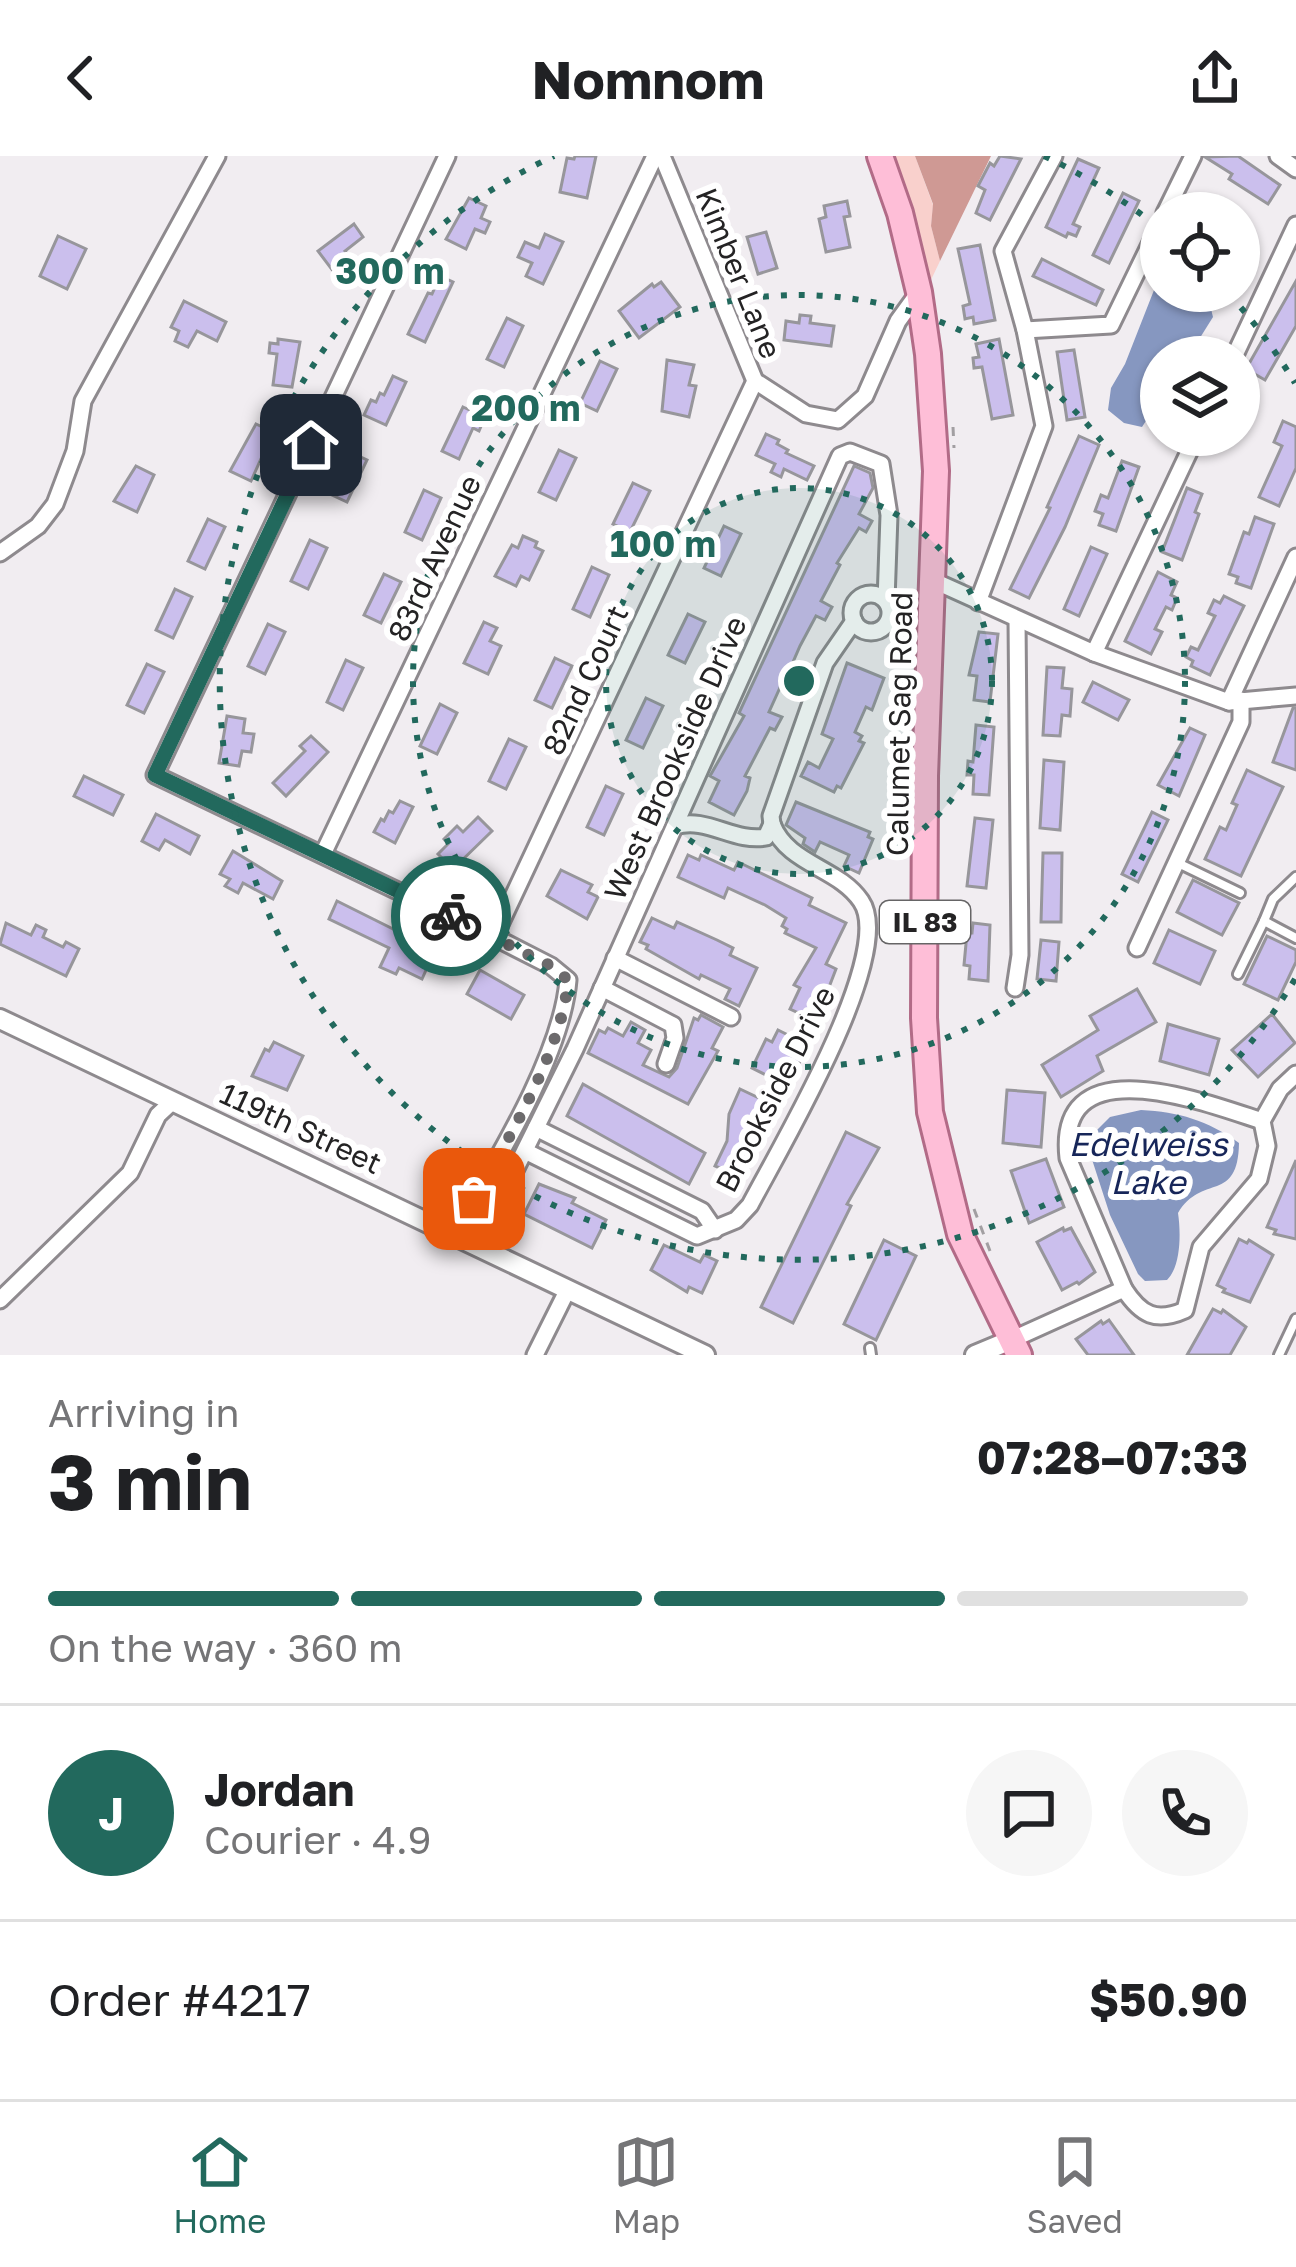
<!DOCTYPE html>
<html lang="en">
<head>
<meta charset="utf-8">
<style>
	:root { --surface:#fff; --page:#f6f6f6; --text:#202124; --muted:#757577; --line:#e0e0e0; --accent:#22695d }
	body { margin:0; font-family:"Golos Text",sans-serif; background:var(--page); color:var(--text); height:100vh; display:flex; flex-direction:column; font-size:45px; white-space:nowrap }
	* { box-sizing:border-box; margin:0 }
	p { font-size:39px; color:var(--muted) }
	.icon { flex:none; width:66px; height:66px; fill:none; stroke:currentColor; stroke-width:2; stroke-linecap:round; stroke-linejoin:round }
	.map { position:relative; height:1199px; overflow:hidden }
	.side { display:flex; flex-direction:column; background:var(--surface); flex:1 }
	.side>* { flex:none }
	.tools { position:absolute; left:1140px; top:36px; display:grid; gap:24px }
	.tools a { display:grid; place-items:center; width:120px; height:120px; border-radius:50%; background:var(--surface); box-shadow:0 3px 9px #0004; font-size:60px }
	.pin { position:absolute; display:grid; place-items:center; width:102px; height:102px; color:#fff; margin:-51px; border-radius:24px; box-shadow:0 6px 18px #0006 }
	.courier { position:absolute; display:grid; place-items:center; width:120px; height:120px; margin:-60px; border:9px solid #22695d; border-radius:50%; background:#fff; color:#222; box-shadow:0 3px 15px #0007 }
	.summary em { font-style:normal; font-weight:700 }
	.summary div { display:flex; flex-direction:column-reverse }
	.summary { display:flex; align-items:center; justify-content:space-between; height:204px; padding:0 48px }
	h1 { font-size:78px; font-weight:700; line-height:90px }
	.bar { display:grid; grid-template-columns:repeat(4,1fr); gap:18px 12px; align-content:center; height:144px; padding:0 48px }
	.bar i { height:15px; border-radius:9px; background:var(--line) }
	.bar .current { background:var(--accent) }
	.bar p { grid-column:span 4 }
	.line { display:flex; align-items:center; gap:30px; padding:0 48px; border-top:3px solid var(--line) }
	.line div { flex:1 }
	.round { display:grid; place-items:center; flex:none; width:126px; height:126px; border-radius:63px; background:var(--page) }
	header { display:flex; justify-content:space-between; align-items:center; height:156px; padding:0 48px; background:var(--surface); font-size:54px; font-weight:700 }
	.tabs { display:flex; justify-content:space-around; align-items:center; height:168px; border-top:3px solid var(--line); background:var(--surface); font-size:33px; color:var(--muted) }
	.tabs a { display:grid; justify-items:center; gap:6px }
	.tabs .current { color:var(--accent) }
	.map>svg:first-child { display:block }
</style>
</head>
<body>
<header><svg class="icon" aria-label="back" viewBox="0 0 24 24"><path d="M15 5l-7 7 7 7"/></svg>Nomnom<svg class="icon" aria-label="share" viewBox="0 0 24 24"><path d="M12 15V3M7 8l5-5 5 5M5 13v7h14v-7"/></svg></header>
<div class="map">
<svg width="1296" height="1199" viewBox="0 0 1296 1199">
	<rect width="100%" height="100%" fill="#f1edf1"/>
	<polygon fill="#f9d0cc" points="891,0 915,0 933,49 931,70 940,105 929,128"/>
	<polygon fill="#cf9994" points="915,0 991,0 940,105 931,70 933,48"/>
	<g fill="#8697c0">
		<polygon points="1156,129 1161,129 1161,135 1186,135 1210,149 1213,161 1188,201 1161,201 1161,242 1142,271 1124,267 1108,254 1111,232 1125,208"/>
		<path d="M1141,954C1179,956 1207,964 1239,987C1238,1048 1202,1017 1178,1057C1181,1077 1181,1110 1167,1124L1145,1125L1138,1118L1110,1059L1086,985L1110,961Z"/>
	</g>
	<g fill="#cbbfed" stroke="#97969b" stroke-width="3">
		<polygon points="575,0 596,0 587,42 560,36 567,2 574,3"/>
		<polygon points="1000,0 1021,3 990,64 976,57 985,34 978,30 990,7 994,10"/>
		<polygon points="1238,0 1280,29 1268,48 1229,23 1232,18 1205,1"/>
		<polygon points="1078,3 1099,12 1073,68 1080,71 1076,80 1068,77 1066,81 1046,71"/>
		<polygon points="1123,37 1139,45 1109,107 1093,99"/>
		<polygon points="469,42 486,50 481,62 490,66 485,77 475,73 466,93 446,83"/>
		<polygon points="847,45 850,60 844,61 850,91 826,96 819,63 826,61 824,50"/>
		<polygon points="354,68 363,81 345,95 347,98 339,104 342,108 333,115 318,95"/>
		<polygon points="766,76 777,112 758,118 747,81"/>
		<polygon points="545,78 563,86 543,128 526,120 532,107 518,101 525,86 539,92"/>
		<polygon points="58,80 86,93 67,133 40,120"/>
		<polygon points="980,89 995,164 974,168 973,161 965,163 963,150 970,148 958,93"/>
		<polygon points="1042,103 1103,134 1096,149 1033,120"/>
		<polygon points="440,120 453,126 425,186 408,178 428,137 432,138"/>
		<polygon points="1296,125 1296,170 1265,224 1246,213"/>
		<polygon points="661,126 680,151 639,182 619,155 652,128 654,131"/>
		<polygon points="184,145 226,166 217,185 197,175 188,191 175,185 179,175 171,171"/>
		<polygon points="800,159 811,160 810,167 834,170 831,190 784,184 786,165 799,167"/>
		<polygon points="507,162 523,170 504,211 487,203"/>
		<polygon points="278,183 300,186 292,231 273,229 277,198 269,197 270,187 278,188"/>
		<polygon points="999,183 1013,259 992,263 982,211 974,212 973,202 979,201 976,188"/>
		<polygon points="1074,194 1085,261 1067,264 1057,196"/>
		<polygon points="667,204 694,209 689,229 696,230 689,261 662,255"/>
		<polygon points="600,205 617,213 597,255 580,247"/>
		<polygon points="393,220 406,226 386,269 364,259 371,244 376,246 380,237 384,239"/>
		<polygon points="463,251 485,261 479,275 473,272 459,303 442,295"/>
		<polygon points="1283,265 1296,271 1296,312 1279,350 1259,341 1282,290 1274,286"/>
		<polygon points="256,268 273,276 251,325 230,315"/>
		<polygon points="766,278 779,284 777,288 788,294 786,297 814,310 807,324 784,313 781,321 771,316 775,308 756,299"/>
		<polygon points="1079,280 1099,289 1065,371 1029,442 1010,433 1050,352 1047,351"/>
		<polygon points="559,294 576,302 556,344 539,336"/>
		<polygon points="350,296 367,304 347,346 330,338"/>
		<polygon points="1122,305 1139,311 1116,375 1099,369 1103,358 1095,355 1101,339 1108,342"/>
		<polygon points="136,310 154,319 137,356 114,345"/>
		<polygon points="854,310 870,317 873,332 859,358 872,365 866,376 859,372 837,407 840,409 821,445 832,451 825,464 816,460 800,490 790,513 801,518 795,531 783,525 769,556 782,561 775,574 770,572 745,620 750,622 747,635 734,659 709,646 719,625 710,620 744,560 739,557"/>
		<polygon points="633,327 650,335 630,376 613,368"/>
		<polygon points="1187,332 1202,338 1195,356 1199,358 1182,404 1162,396"/>
		<polygon points="424,334 441,342 422,384 405,376"/>
		<polygon points="1255,361 1274,368 1251,432 1236,427 1238,421 1229,418 1244,376 1249,378"/>
		<polygon points="208,363 225,371 205,413 188,405"/>
		<polygon points="724,370 741,378 721,420 704,412"/>
		<polygon points="523,380 537,386 535,391 543,395 529,424 521,420 516,430 495,420 512,389 518,392"/>
		<polygon points="310,384 327,392 308,433 291,425"/>
		<polygon points="1091,391 1107,398 1079,460 1064,453"/>
		<polygon points="592,411 609,419 590,461 573,453"/>
		<polygon points="1158,416 1177,426 1171,439 1177,442 1172,454 1166,451 1155,473 1162,476 1151,498 1125,485"/>
		<polygon points="384,418 401,426 381,467 364,459"/>
		<polygon points="175,433 192,441 173,482 156,474"/>
		<polygon points="1224,440 1244,450 1210,519 1191,510 1193,505 1186,501 1191,491 1198,494 1215,460 1208,457 1214,444 1220,447"/>
		<polygon points="688,458 705,466 685,507 668,499"/>
		<polygon points="484,466 497,472 490,485 501,490 488,518 464,507"/>
		<polygon points="268,468 285,476 265,518 248,510"/>
		<polygon points="979,476 998,478 990,546 974,544 977,520 969,519"/>
		<polygon points="555,502 572,510 552,552 535,544"/>
		<polygon points="346,504 363,512 343,554 327,546"/>
		<polygon points="847,507 884,522 872,554 866,551 855,576 862,580 859,585 864,587 841,632 837,630 834,636 801,620 808,606 819,612 833,583 822,578"/>
		<polygon points="147,508 164,516 144,557 127,549"/>
		<polygon points="1047,511 1064,512 1062,532 1072,533 1070,560 1062,559 1060,580 1043,579"/>
		<polygon points="1093,526 1129,544 1118,564 1083,546"/>
		<polygon points="646,542 663,550 643,592 626,584"/>
		<polygon points="440,548 457,557 437,598 420,590"/>
		<polygon points="1293,552 1296,552 1296,614 1273,606"/>
		<polygon points="227,560 245,563 243,577 254,578 251,596 242,595 239,610 219,607"/>
		<polygon points="976,569 994,571 989,639 973,638 974,619 967,619 968,605 973,606"/>
		<polygon points="1190,572 1205,579 1179,640 1158,629"/>
		<polygon points="311,580 328,596 286,640 273,627 305,595 300,590"/>
		<polygon points="509,583 526,591 506,633 489,625"/>
		<polygon points="1044,604 1064,606 1060,674 1040,672"/>
		<polygon points="1247,614 1283,631 1241,720 1205,703 1220,671 1226,674 1237,649 1232,647"/>
		<polygon points="84,620 123,639 113,659 74,640"/>
		<polygon points="606,630 623,638 604,679 587,671"/>
		<polygon points="400,645 413,651 395,687 374,676 381,663 384,665 389,655 393,657"/>
		<polygon points="796,646 870,676 868,681 873,683 859,717 844,710 849,699 820,686 815,696 803,688 805,682 786,669"/>
		<polygon points="1152,656 1168,664 1138,726 1122,718"/>
		<polygon points="156,658 199,680 190,698 165,684 159,694 142,685"/>
		<polygon points="478,661 492,675 453,713 438,698 448,688 444,683 457,670 463,676"/>
		<polygon points="975,662 993,664 986,732 967,730"/>
		<polygon points="233,695 282,725 273,743 243,727 238,737 225,730 230,723 220,718"/>
		<polygon points="1043,697 1062,697 1061,766 1041,766"/>
		<polygon points="688,699 699,704 701,699 734,714 738,706 812,742 809,749 846,767 826,808 836,813 816,865 790,853 800,832 794,829 816,792 785,777 787,773 782,770 786,762 765,749 728,732 724,742 678,721"/>
		<polygon points="561,714 592,729 588,736 598,741 587,763 547,740"/>
		<polygon points="1193,724 1239,747 1222,779 1177,756"/>
		<polygon points="337,745 435,794 422,823 399,812 396,818 380,811 389,792 329,763"/>
		<polygon points="652,762 674,772 677,766 717,784 733,792 730,799 757,812 739,850 725,843 730,833 701,819 699,823 646,793 648,789 640,786"/>
		<polygon points="6,767 31,779 36,769 46,774 43,781 63,791 66,786 79,793 66,820 0,788"/>
		<polygon points="973,767 990,769 988,825 969,823 970,810 964,809 967,777 972,777"/>
		<polygon points="1169,774 1215,795 1200,828 1154,807"/>
		<polygon points="1267,780 1296,794 1296,806 1278,844 1244,828"/>
		<polygon points="1041,784 1059,786 1056,825 1037,823"/>
		<polygon points="480,814 524,839 511,863 467,838"/>
		<polygon points="1137,833 1156,866 1097,900 1103,915 1061,941 1042,909 1098,874 1090,860"/>
		<polygon points="1272,858 1295,887 1258,921 1232,894"/>
		<polygon points="701,859 723,871 712,892 718,895 688,948 588,897 599,874 605,877 608,872 623,880 631,866 645,874 638,887 651,894 643,909 669,921 677,912 694,862 698,864"/>
		<polygon points="1168,868 1219,883 1209,919 1160,905"/>
		<polygon points="778,874 808,889 788,930 752,912 766,883 772,886"/>
		<polygon points="274,886 303,900 287,934 252,920 265,893 269,895"/>
		<polygon points="583,928 705,997 689,1028 567,960"/>
		<polygon points="740,933 763,944 760,951 764,953 750,983 759,988 746,1016 741,1014 738,1020 715,1010 727,985 729,958"/>
		<polygon points="1007,934 1045,937 1041,991 1003,987"/>
		<polygon points="846,976 879,992 847,1048 851,1050 793,1167 761,1151"/>
		<polygon points="1046,1003 1064,1051 1029,1067 1011,1015"/>
		<polygon points="1296,1004 1296,1083 1274,1078 1276,1074 1267,1071"/>
		<polygon points="539,1028 575,1042 572,1047 606,1064 592,1092 524,1058"/>
		<polygon points="1063,1072 1064,1075 1071,1072 1095,1116 1079,1128 1077,1126 1062,1134 1037,1086"/>
		<polygon points="1239,1083 1247,1087 1249,1084 1273,1099 1250,1146 1223,1136 1225,1133 1217,1129"/>
		<polygon points="884,1084 916,1100 876,1184 844,1168"/>
		<polygon points="664,1089 700,1106 704,1099 717,1105 702,1137 689,1131 687,1136 651,1114"/>
		<polygon points="1213,1153 1221,1157 1223,1154 1246,1171 1230,1199 1187,1199"/>
		<polygon points="1109,1164 1134,1199 1088,1199 1076,1183 1101,1165 1103,1168"/>
	</g>
	<g fill="none" stroke-linecap="round" stroke-linejoin="round">
		<g stroke="#8e8a8e" stroke-width="14">
			<g id="service">
				<polyline points="1178,707 1240,737"/>
				<polyline points="1296,721 1273,743 1264,765 1296,782"/>
				<polyline points="1238,818 1264,765"/>
				<polyline points="870,1192 871,1199"/>
				<polyline points="1279,1199 1296,1163"/>
			</g>
		</g>
		<g stroke="#8e8a8e" stroke-width="21">
			<g id="minor">
				<path d="M447,0L155,619L494,781L551,810L568,824C562,900 493,1010 455,1077"/>
				<polyline points="662,0 755,225 806,258 838,264 865,240 898,165 919,136"/>
				<polyline points="1278,0 1296,13"/>
				<polyline points="1165,57 1193,0"/>
				<polyline points="1025,174 1111,169 1161,66"/>
				<polyline points="1234,201 1296,69"/>
				<polyline points="0,397 38,370 55,348 75,295 83,245 217,0"/>
				<polyline points="932,424 1094,497 1229,546 1296,540"/>
				<circle cx="871" cy="457" r="19"/>
				<polyline points="978,446 1044,270 1025,174 1003,95 1054,0"/>
				<polyline points="1094,497 1197,279"/>
				<polyline points="1229,546 1296,401"/>
				<polyline points="772,668 771,660 825,507 854,465"/>
				<path d="M675,670C707,660 734,687 766,681L772,668"/>
				<polyline points="323,698 655,0"/>
				<polyline points="494,781 755,225"/>
				<polyline points="1137,792 1241,566 1241,544"/>
				<polyline points="615,802 731,861"/>
				<polyline points="602,832 673,869 675,882 666,908"/>
				<polyline points="1015,832 1020,799 1017,464"/>
				<polyline points="536,972 702,1055 715,1074"/>
				<path d="M525,995L697,1080L736,1064L750,1049C778,995 897,797 861,745C838,711 788,709 772,668"/>
				<polyline points="478,1089 575,893 840,300 850,296 881,308 889,359 886,445"/>
				<path d="M1124,1133L1068,1002C1055,888 1206,947 1262,965"/>
				<polyline points="0,1144 130,1017 158,959 173,945"/>
				<path d="M1011,1184L1124,1133C1141,1159 1156,1167 1185,1154L1201,1091L1259,1023L1267,990L1262,965L1280,933L1296,918"/>
				<polyline points="535,1199 567,1135"/>
			</g>
		</g>
		<g stroke="#8e8a8e" stroke-width="24">
			<g id="tertiary">
				<polyline points="0,863 705,1199"/>
				<polyline points="975,1199 1011,1184"/>
			</g>
		</g>
		<g stroke="#b26b87" stroke-width="30">
			<polyline id="primary" points="880,0 900,57 919,136 928,198 936,315 925,620 924,862 930,956 960,1078 1019,1199"/>
		</g>
		<g stroke="#a29fa2" stroke-width="3" stroke-dasharray="9 9" stroke-linecap="butt">
			<polyline points="953,271 954,292"/>
			<polyline points="974,1053 990,1095"/>
		</g>
		<use href="#service" stroke="#fff" stroke-width="8"/>
		<use href="#minor" stroke="#fff" stroke-width="15"/>
		<use href="#tertiary" stroke="#fff" stroke-width="18"/>
		<use href="#primary" stroke="#febed7" stroke-width="24"/>
	</g>
	<g fill="none" stroke-linecap="round" stroke-linejoin="round">
		<path stroke="#6c6a6c" stroke-width="12" stroke-dasharray="0 21.6" d="M451,760L551,810L568,824C563,892 508,984 474,1043"/>
		<polyline stroke="#22695d" stroke-width="15" points="311,289 155,619 451,760"/>
	</g>
	<circle cx="799" cy="525" r="193" fill="#22695d" fill-opacity=".12"/>
	<g fill="none" stroke="#22695d" stroke-width="6" stroke-dasharray="6 12">
		<circle cx="799" cy="525" r="193"/>
		<circle cx="799" cy="525" r="386"/>
		<path d="M1295 823A579 579 0 1 1 554 0M1044 0A579 579 0 0 1 1159 72M1229 138A579 579 0 0 1 1295 227"/>
	</g>
	<g text-anchor="middle" dominant-baseline="central" stroke-width="12" stroke-linejoin="round" paint-order="stroke">
		<rect fill="#fff" stroke="#666566" stroke-width="3" x="880" y="745" width="90" height="42" rx="9"/>
		<g font-size="27" font-weight="bold" fill="#242324">
			<text x="925" y="766">IL 83</text>
		</g>
		<g font-size="30" fill="#242324" stroke="#fff">
			<text transform="translate(739 117) rotate(68)">Kimber Lane</text>
			<text transform="translate(434 402) rotate(-65)">83rd Avenue</text>
			<text transform="translate(585 524) rotate(-65)">82nd Court</text>
			<text transform="translate(899 568) rotate(-89)">Calumet Sag Road</text>
			<text transform="translate(675 602) rotate(-66)">West Brookside Drive</text>
			<text transform="translate(775 933) rotate(-63)">Brookside Drive</text>
			<text transform="translate(301 972) rotate(25)">119th Street</text>
		</g>
		<g font-size="33" font-style="italic" fill="#172659" stroke="#fff">
			<text x="1148" y="987">Edelweiss<tspan x="1148" dy="38">Lake</tspan></text>
		</g>
	</g>
	<circle cx="799" cy="525" r="18" fill="#22695d" stroke="#fff" stroke-width="6"/>
	<g font-size="36" text-anchor="middle" font-weight="bold" fill="#22695d" stroke="#fff" stroke-width="12" stroke-linejoin="round" paint-order="stroke">
		<text x="390" y="128">300 m</text>
		<text x="526" y="265">200 m</text>
		<text x="663" y="401">100 m</text>
	</g>
</svg>
<div class="tools">
<a><svg class="icon" aria-label="locate" viewBox="0 0 24 24"><circle cx="12" cy="12" r="6"/><path d="M12 2v4M12 18v4M2 12h4M18 12h4"/></svg></a>
<a><svg class="icon" aria-label="layers" viewBox="0 0 24 24"><path d="M12 4l9 5-9 5-9-5zM3 14l9 5 9-5"/></svg></a>
</div>
<div class="pin" style="left:474px;top:1043px;background:#ea580c"><svg class="icon" aria-label="bag" viewBox="0 0 24 24"><path d="M5 8h14l-1 12H6zM9 8a3 3 0 0 1 6 0"/></svg></div>
<div class="pin" style="left:311px;top:289px;background:#1f2937"><svg class="icon" aria-label="home" viewBox="0 0 24 24"><path d="M3 11l9-7 9 7M6 9v11h12V9"/></svg></div>
<div class="courier" style="left:451px;top:760px"><svg class="icon" aria-label="bike" viewBox="0 0 24 24"><circle cx="6" cy="16" r="4"/><circle cx="18" cy="16" r="4"/><path d="M6 16l4-8h5l3 8M10 8l3 8H6M13 5h3"/></svg></div>
</div>
<section class="side">
<div class="summary"><div><h1>3 min</h1><p>Arriving in</p></div><em>07:28–07:33</em></div>
<div class="bar"><i class="current"></i><i class="current"></i><i class="current"></i><i></i><p>On the way · 360 m</p></div>
<div class="line" style="height:216px"><b class="round" style="background:var(--accent);color:#fff">J</b><div><b>Jordan</b><p>Courier · 4.9</p></div><a class="round"><svg class="icon" aria-label="chat" viewBox="0 0 24 24"><path d="M4 5h16v11H9l-5 4z"/></svg></a><a class="round"><svg class="icon" aria-label="phone" viewBox="0 0 24 24"><path d="M5 4h4l2 5-3 2q2 4 5 5l2-3 5 2v4C11 20 4 13 5 4z"/></svg></a></div>
<div class="line" style="height:156px"><div>Order #4217</div><b>$50.90</b></div>
</section>
<nav class="tabs">
<a class="current"><svg class="icon" aria-label="home" viewBox="0 0 24 24"><path d="M3 11l9-7 9 7M6 9v11h12V9"/></svg>Home</a>
<a><svg class="icon" aria-label="map" viewBox="0 0 24 24"><path d="M3 6l6-2 6 2 6-2v14l-6 2-6-2-6 2zM9 4v14M15 6v14"/></svg>Map</a>
<a><svg class="icon" aria-label="saved" viewBox="0 0 24 24"><path d="M7 4h10v16l-5-4-5 4z"/></svg>Saved</a>
</nav>
</body>
</html>
